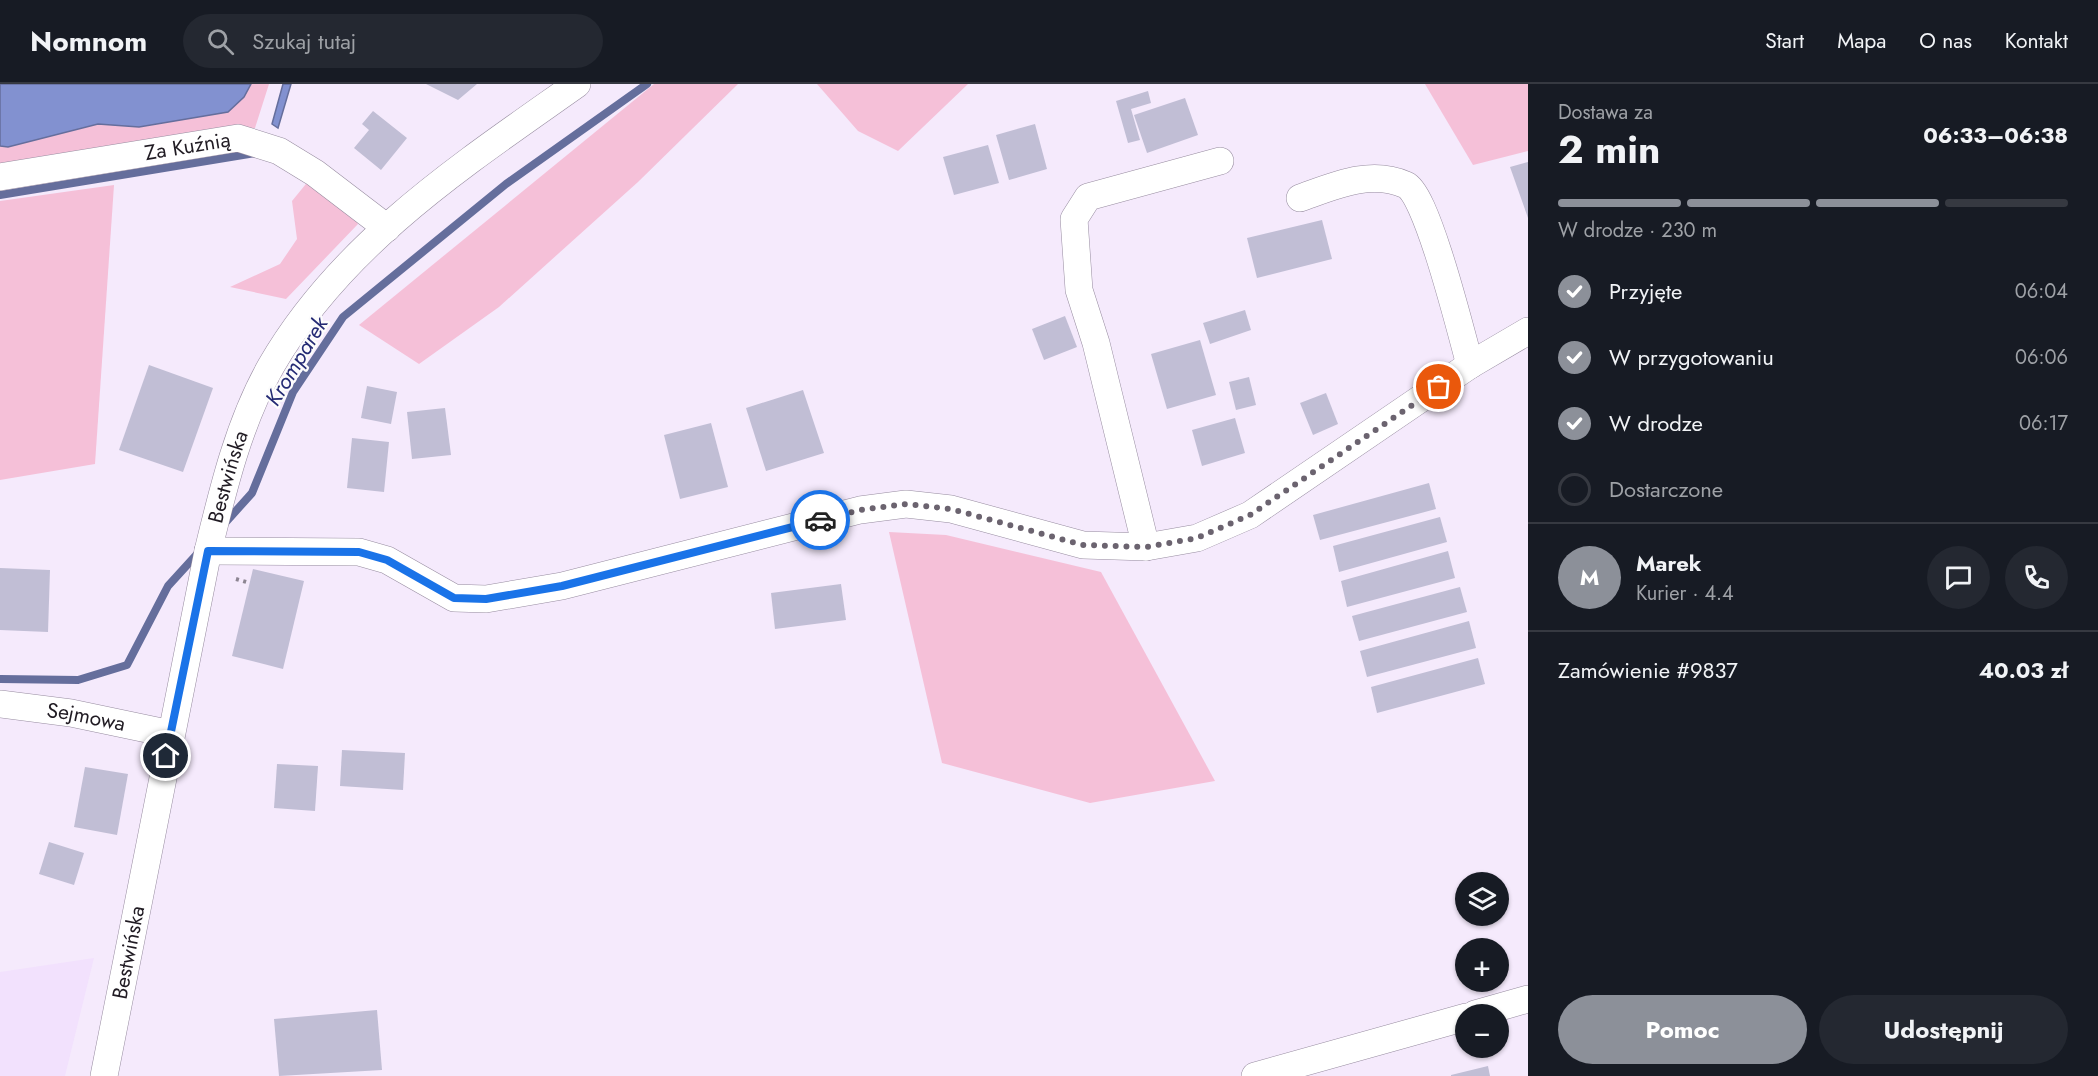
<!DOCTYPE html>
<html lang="pl">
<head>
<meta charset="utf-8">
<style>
	:root { --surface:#171b24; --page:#242831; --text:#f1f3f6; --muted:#9ea1a6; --line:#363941; --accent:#8c9099 }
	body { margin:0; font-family:Jost,sans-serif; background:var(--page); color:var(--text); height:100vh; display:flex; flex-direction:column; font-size:22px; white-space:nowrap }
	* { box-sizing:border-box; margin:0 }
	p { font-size:20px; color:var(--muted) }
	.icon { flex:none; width:33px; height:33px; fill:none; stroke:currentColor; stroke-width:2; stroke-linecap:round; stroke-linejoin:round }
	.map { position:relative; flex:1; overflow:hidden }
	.side { display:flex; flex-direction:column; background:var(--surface); width:570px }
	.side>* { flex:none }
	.buttons { position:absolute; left:1455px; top:788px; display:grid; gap:12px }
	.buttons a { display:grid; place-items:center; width:54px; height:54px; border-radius:50%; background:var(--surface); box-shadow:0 2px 4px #0004; font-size:30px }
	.pin { position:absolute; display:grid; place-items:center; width:51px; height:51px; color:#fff; margin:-26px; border:3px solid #fff; border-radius:50%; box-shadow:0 2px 6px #0007 }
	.courier { position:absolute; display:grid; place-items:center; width:60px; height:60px; margin:-30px; border:4px solid #1a73e8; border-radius:50%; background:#fff; color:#222; box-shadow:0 2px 8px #0007 }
	.headline em { font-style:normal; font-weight:700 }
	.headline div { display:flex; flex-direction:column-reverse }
	.headline { display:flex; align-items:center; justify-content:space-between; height:102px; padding:0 30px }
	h1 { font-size:39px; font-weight:700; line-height:45px }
	.bar { display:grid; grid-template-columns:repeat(4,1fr); gap:9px 6px; align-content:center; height:72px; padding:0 30px }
	.bar i { height:8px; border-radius:4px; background:var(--line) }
	.bar .current { background:var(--accent) }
	.bar p { grid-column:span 4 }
	.line { display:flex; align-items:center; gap:15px; padding:0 30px; border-top:2px solid var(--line) }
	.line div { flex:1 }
	.round { display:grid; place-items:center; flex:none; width:63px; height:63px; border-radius:32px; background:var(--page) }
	ol { padding:0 30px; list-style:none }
	li { display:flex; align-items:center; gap:18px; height:66px }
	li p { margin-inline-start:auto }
	li .icon { padding:6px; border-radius:50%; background:var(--accent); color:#fff; stroke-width:4 }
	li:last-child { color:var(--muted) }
	li i { width:33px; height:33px; border:3px solid var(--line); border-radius:50% }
	.button { display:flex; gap:12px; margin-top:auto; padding:12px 30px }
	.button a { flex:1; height:69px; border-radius:36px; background:var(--accent); color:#fff; font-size:24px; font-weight:700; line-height:69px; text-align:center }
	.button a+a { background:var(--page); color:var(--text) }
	header { display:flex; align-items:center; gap:36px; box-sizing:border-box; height:84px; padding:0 30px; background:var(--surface); border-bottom:2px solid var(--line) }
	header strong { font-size:28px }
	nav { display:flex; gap:33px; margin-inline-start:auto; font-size:21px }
	.search { width:420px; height:54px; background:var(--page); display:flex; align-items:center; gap:15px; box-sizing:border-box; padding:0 21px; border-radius:33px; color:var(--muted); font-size:22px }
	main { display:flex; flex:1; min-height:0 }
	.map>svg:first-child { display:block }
</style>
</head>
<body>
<header>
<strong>Nomnom</strong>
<div class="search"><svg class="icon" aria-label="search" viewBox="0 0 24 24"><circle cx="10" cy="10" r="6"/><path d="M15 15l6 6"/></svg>Szukaj tutaj</div>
<nav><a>Start</a><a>Mapa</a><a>O nas</a><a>Kontakt</a></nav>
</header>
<main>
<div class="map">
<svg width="1528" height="992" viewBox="0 0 1528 992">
	<rect width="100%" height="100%" fill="#f5eafc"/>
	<polygon fill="#f2e1fd" points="94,874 65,992 0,992 0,888"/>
	<g fill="#f5c0d8">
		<polygon points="251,0 269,0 255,44 220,47 0,81 0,62 8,63 98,40 139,43 244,13"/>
		<polygon points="654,0 738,0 638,98 499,223 419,280 359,241"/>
		<polygon points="817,0 968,0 898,67 858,47"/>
		<polygon points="1425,0 1528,0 1528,67 1473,81"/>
		<polygon points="310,95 350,127 358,140 286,215 230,203 280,180 297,155 292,117"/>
		<polygon points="114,101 95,380 0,396 0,117"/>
		<polygon points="889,448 946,451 1101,488 1215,697 1090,719 942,679"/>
	</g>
	<g fill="#8291d0" stroke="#656e9c" stroke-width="1.5">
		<polygon points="0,0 251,0 244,13 228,28 139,43 98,40 8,63 0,62"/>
		<polygon points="283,0 291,0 278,44 272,40"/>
	</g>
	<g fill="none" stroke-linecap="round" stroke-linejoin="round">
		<g stroke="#656e9c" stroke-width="8">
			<polyline points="0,111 255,69"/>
			<polyline points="225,439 252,409 293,308 343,233 506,100 647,0"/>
			<polyline points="0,595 78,596 127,581 168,502 199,468"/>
		</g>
	</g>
	<g fill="#c1bed5">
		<polygon points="426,0 477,0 458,16"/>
		<polygon points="1148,7 1151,19 1131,25 1140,56 1128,59 1116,17"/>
		<polygon points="1185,14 1198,51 1147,69 1134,31"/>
		<polygon points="373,27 407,54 381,86 354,64 369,46 362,40"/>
		<polygon points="1035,40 1047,85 1009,96 996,51"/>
		<polygon points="988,61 999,99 954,111 943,73"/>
		<polygon points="1528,78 1528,134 1510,83"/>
		<polygon points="1322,136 1332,175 1257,194 1247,154"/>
		<polygon points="1245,226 1251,246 1210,260 1203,239"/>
		<polygon points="1065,232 1077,263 1044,276 1032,245"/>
		<polygon points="1200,256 1216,311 1167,325 1151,270"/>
		<polygon points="149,281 213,304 183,388 119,366"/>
		<polygon points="1249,293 1256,321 1236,326 1229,298"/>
		<polygon points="367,302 397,308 391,340 361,334"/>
		<polygon points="803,306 824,369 766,387 746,324"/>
		<polygon points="1326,309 1338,340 1313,351 1300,319"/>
		<polygon points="445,324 451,371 412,375 407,328"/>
		<polygon points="1235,334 1245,369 1202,382 1192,346"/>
		<polygon points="711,339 728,403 680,415 664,351"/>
		<polygon points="352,354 389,358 384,408 347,404"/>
		<polygon points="1429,399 1436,425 1320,456 1313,431"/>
		<polygon points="1440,433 1447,458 1339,488 1333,462"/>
		<polygon points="1448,467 1455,494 1347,523 1341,497"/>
		<polygon points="0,484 50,486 48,548 0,546"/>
		<polygon points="253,485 304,497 283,585 232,572"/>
		<polygon points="841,500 846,536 775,545 771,509"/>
		<polygon points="1460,503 1467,528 1359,557 1352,532"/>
		<polygon points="1469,537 1476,564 1367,593 1360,567"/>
		<polygon points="1478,574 1485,600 1377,629 1371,603"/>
		<polygon points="342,666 405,669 403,706 340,702"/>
		<polygon points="277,680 318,682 315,727 274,724"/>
		<polygon points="85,683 128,690 117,751 74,743"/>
		<polygon points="49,758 84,769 74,801 39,790"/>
		<polygon points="377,926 382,986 279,992 274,935"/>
		<polygon points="1488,982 1490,992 1451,992 1451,991"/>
	</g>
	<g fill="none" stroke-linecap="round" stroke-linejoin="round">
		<g stroke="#978ca0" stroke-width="28">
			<g id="minor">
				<path id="s1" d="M0,93L238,54L279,67L315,89L387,144"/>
				<path d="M1300,114C1334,102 1370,85 1406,101C1427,110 1462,252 1470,281"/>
				<polyline points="1146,463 1096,259 1079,206 1074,135 1088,113 1220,77"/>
				<polyline points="208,467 359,468 387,476 454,514 486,515 562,502 860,426 906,420 951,425 1083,461 1146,463 1197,454 1250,431 1470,281 1528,247"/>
				<path id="s2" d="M0,620L71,629L171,650"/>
				<polyline points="1475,930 1528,915"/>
				<path id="s3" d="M104,992L208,467C223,405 239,338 271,282C342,159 464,80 577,0"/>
				<polyline points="1255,992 1466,933"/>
			</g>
		</g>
		<polyline stroke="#8d8592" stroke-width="4" stroke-dasharray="3 4.5" stroke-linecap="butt" points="236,495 250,499"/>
		<use href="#minor" stroke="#fff" stroke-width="27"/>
	</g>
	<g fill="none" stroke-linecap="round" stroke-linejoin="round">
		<polyline stroke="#6b636f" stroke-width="6" stroke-dasharray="0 10.8" points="820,436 860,426 906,420 951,425 1083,461 1146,463 1197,454 1250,431 1439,303"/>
		<polyline stroke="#1a73e8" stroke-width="8" points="166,672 208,467 359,468 387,476 454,514 486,515 562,502 820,436"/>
	</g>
	<g text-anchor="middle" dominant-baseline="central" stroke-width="4.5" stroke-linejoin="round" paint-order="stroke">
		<g font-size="21" fill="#201b23" stroke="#fcfcfc">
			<text stroke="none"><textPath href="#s1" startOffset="190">Za Kuźnią</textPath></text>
			<text stroke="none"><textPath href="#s3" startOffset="612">Bestwińska</textPath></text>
			<text stroke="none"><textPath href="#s2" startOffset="87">Sejmowa</textPath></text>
			<text stroke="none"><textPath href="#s3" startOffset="126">Bestwińska</textPath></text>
		</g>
		<g font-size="22" font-style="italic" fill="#242a74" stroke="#fcfcfc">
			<text transform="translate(296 277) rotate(-59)">Kromparek</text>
		</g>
	</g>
</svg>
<div class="buttons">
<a><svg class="icon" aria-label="layers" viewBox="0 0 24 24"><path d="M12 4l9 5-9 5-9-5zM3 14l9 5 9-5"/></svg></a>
<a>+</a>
<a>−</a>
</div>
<div class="pin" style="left:1439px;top:303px;background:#ea580c"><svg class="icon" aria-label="bag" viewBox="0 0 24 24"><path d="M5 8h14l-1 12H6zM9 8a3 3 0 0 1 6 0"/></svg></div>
<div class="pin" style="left:166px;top:672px;background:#1f2937"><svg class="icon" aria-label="home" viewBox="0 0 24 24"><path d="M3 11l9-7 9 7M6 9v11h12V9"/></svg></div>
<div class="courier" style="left:820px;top:436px"><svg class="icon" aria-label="car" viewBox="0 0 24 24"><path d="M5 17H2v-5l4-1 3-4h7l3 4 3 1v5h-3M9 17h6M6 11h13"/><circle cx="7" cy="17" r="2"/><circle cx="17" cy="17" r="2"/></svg></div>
</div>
<section class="side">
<div class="headline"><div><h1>2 min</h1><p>Dostawa za</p></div><em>06:33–06:38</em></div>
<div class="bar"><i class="current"></i><i class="current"></i><i class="current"></i><i></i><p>W drodze · 230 m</p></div>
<ol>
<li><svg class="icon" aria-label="check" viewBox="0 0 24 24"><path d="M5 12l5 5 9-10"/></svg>Przyjęte<p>06:04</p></li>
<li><svg class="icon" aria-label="check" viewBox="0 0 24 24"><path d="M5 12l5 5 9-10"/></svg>W przygotowaniu<p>06:06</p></li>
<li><svg class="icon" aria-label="check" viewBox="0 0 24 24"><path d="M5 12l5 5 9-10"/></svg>W drodze<p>06:17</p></li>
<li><i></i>Dostarczone</li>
</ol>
<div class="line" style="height:108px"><b class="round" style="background:var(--accent);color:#fff">M</b><div><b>Marek</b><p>Kurier · 4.4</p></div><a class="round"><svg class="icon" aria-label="chat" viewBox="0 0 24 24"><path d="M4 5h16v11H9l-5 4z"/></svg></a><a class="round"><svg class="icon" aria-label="phone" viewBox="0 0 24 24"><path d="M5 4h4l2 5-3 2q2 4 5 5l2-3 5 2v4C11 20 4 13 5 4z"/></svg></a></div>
<div class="line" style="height:78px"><div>Zamówienie #9837</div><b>40.03 zł</b></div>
<div class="button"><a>Pomoc</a><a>Udostępnij</a></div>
</section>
</main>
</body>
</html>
